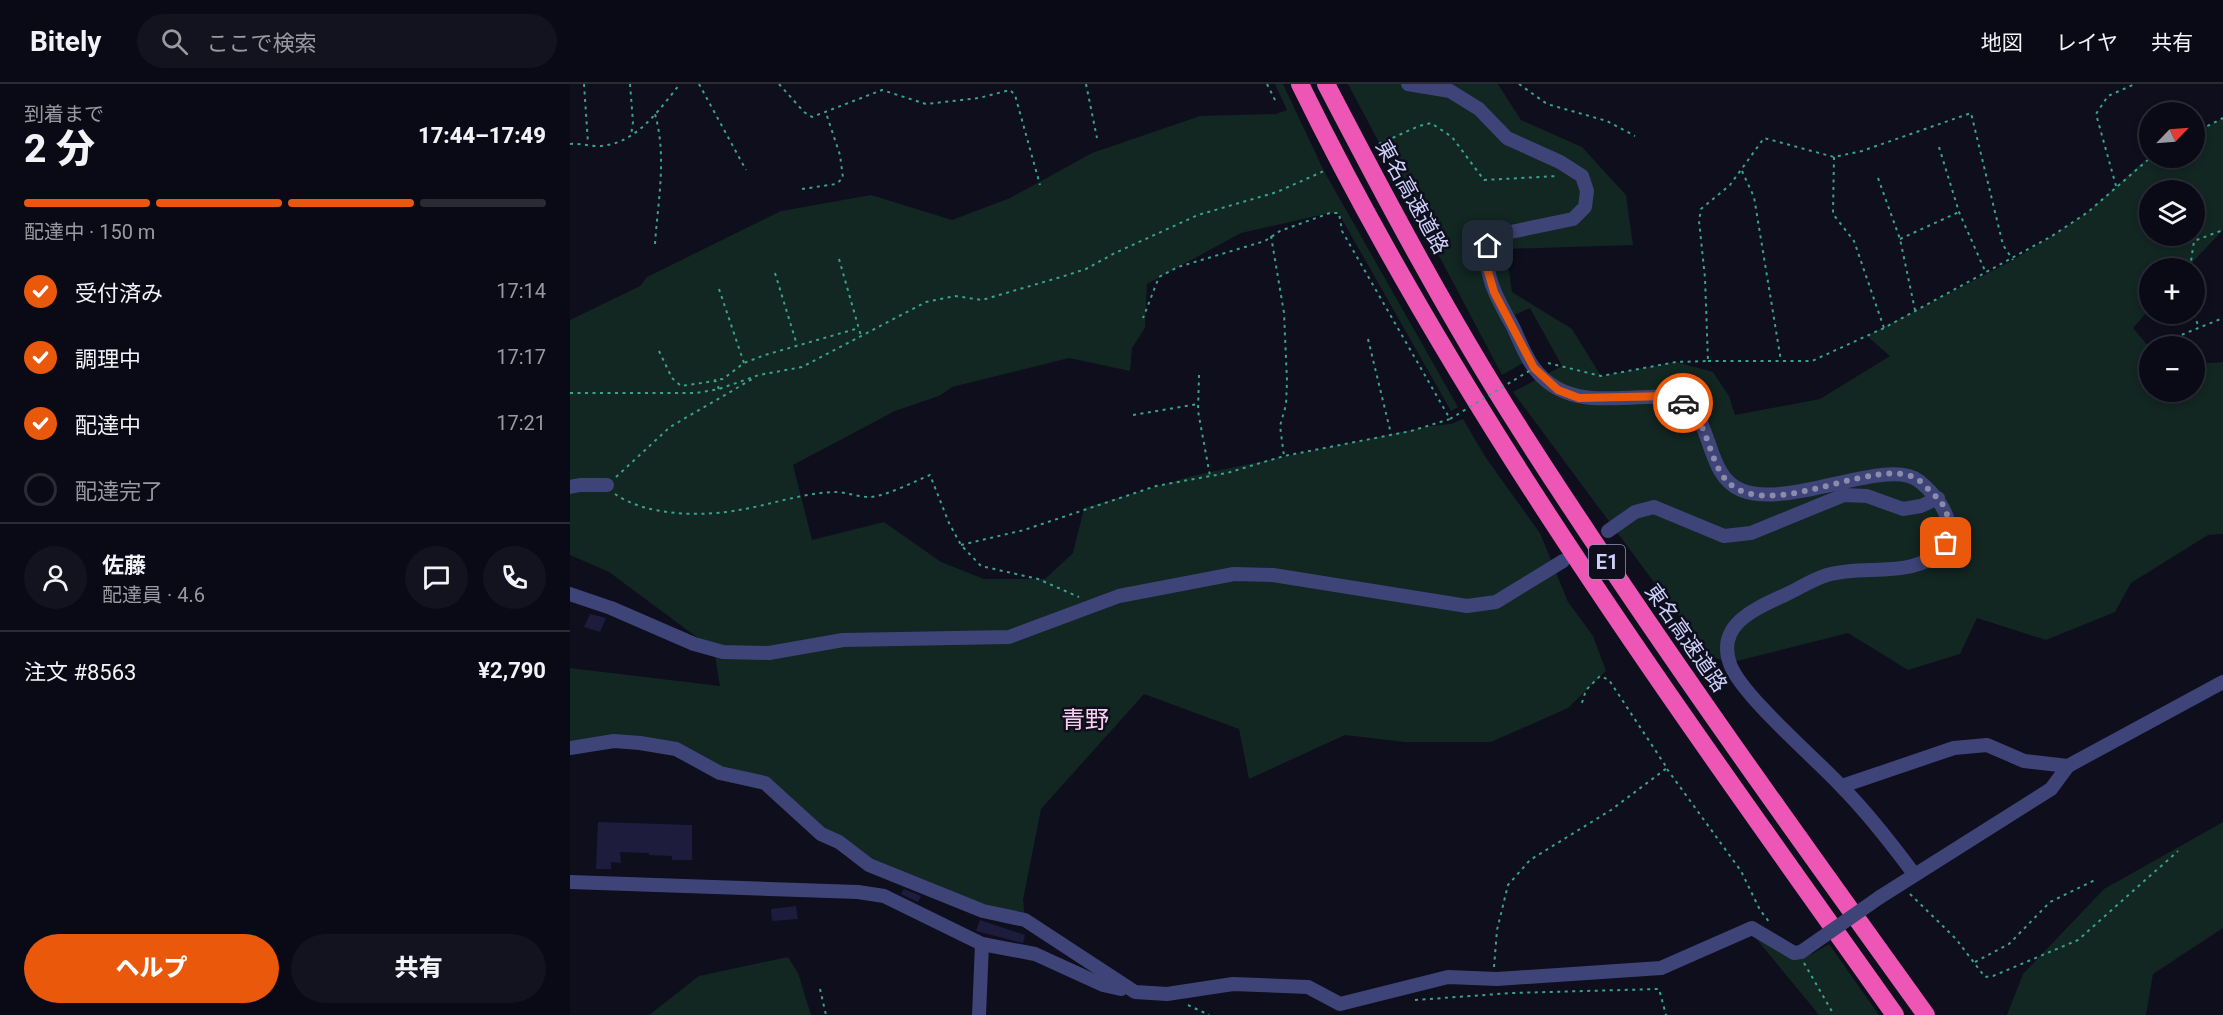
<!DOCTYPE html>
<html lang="ja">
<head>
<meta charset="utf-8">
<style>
	:root { --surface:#0a0a16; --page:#13131f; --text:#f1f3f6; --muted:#999aa1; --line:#2a2b35; --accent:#ea580c }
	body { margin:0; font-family:Roboto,"Noto Sans JP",sans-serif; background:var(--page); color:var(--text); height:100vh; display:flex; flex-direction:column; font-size:22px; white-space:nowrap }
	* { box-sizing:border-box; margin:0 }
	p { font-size:20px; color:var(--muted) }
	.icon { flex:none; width:33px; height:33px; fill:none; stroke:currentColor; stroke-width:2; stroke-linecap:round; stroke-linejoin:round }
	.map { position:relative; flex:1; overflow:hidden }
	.drawer { display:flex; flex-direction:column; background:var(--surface); width:570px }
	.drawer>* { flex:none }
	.needle { width:39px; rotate:65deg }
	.buttons { position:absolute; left:1569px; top:18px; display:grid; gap:12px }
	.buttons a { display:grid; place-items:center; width:66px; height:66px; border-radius:50%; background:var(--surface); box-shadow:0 3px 9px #0003,0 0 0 2px var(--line); font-size:30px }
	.pin { position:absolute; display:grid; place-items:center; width:51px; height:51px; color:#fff; margin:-26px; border-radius:12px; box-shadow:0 3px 9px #0006 }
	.courier { position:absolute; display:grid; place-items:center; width:60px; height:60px; margin:-30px; border:4px solid #ea580c; border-radius:50%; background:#fff; color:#222; box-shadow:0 2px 8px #0007 }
	.overview em { font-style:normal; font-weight:800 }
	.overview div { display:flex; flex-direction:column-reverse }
	.overview { display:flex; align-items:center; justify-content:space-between; height:102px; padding:0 24px }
	h1 { font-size:39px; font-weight:800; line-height:45px }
	.bar { display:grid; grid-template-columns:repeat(4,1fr); gap:9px 6px; align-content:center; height:72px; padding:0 24px }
	.bar i { height:8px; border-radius:4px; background:var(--line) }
	.bar .on { background:var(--accent) }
	.bar p { grid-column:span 4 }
	.line { display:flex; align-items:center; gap:15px; padding:0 24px; border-top:2px solid var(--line) }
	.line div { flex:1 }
	.round { display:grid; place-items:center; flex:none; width:63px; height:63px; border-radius:32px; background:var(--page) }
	ol { padding:0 24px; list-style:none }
	li { display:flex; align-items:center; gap:18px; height:66px }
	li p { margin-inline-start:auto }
	li .icon { padding:6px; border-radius:50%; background:var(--accent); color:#fff; stroke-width:4 }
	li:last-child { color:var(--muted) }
	li i { width:33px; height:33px; border:3px solid var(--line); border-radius:50% }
	.action { display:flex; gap:12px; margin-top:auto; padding:12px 24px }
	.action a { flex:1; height:69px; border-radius:36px; background:var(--accent); color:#fff; font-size:24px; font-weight:800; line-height:69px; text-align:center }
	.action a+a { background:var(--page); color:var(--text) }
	header { display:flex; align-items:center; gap:36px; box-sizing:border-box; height:84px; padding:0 30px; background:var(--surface); border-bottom:2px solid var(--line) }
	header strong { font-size:28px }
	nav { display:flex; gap:33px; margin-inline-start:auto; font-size:21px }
	.search { width:420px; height:54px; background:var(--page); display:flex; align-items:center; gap:15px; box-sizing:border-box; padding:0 21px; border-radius:33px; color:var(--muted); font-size:22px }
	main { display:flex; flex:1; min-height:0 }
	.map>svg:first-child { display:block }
</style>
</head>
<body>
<header>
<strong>Bitely</strong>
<div class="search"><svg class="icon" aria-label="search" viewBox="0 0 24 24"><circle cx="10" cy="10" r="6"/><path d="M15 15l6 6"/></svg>ここで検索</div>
<nav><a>地図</a><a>レイヤ</a><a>共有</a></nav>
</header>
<main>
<section class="drawer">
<div class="overview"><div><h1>2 分</h1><p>到着まで</p></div><em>17:44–17:49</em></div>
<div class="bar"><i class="on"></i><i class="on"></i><i class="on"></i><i></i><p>配達中 · 150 m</p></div>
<ol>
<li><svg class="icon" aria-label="check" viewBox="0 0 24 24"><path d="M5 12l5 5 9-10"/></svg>受付済み<p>17:14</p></li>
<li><svg class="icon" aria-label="check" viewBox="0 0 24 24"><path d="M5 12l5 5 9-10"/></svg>調理中<p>17:17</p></li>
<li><svg class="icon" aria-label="check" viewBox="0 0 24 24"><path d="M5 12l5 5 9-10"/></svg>配達中<p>17:21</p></li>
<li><i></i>配達完了</li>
</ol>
<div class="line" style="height:108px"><a class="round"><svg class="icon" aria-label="person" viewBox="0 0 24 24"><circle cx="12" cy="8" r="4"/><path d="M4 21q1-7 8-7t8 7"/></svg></a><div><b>佐藤</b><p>配達員 · 4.6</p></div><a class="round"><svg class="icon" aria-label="chat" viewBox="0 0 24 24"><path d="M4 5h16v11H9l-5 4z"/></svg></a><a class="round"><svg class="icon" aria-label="phone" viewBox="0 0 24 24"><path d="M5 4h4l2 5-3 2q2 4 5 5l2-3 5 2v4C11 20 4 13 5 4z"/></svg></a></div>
<div class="line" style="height:78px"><div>注文 #8563</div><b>¥2,790</b></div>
<div class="action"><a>ヘルプ</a><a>共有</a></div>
</section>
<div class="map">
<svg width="1653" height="931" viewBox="0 0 1653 931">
	<rect width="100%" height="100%" fill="#0e0e1d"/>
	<g fill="#122622" fill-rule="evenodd">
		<polygon points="705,0 713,0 754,87 888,323 881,327 769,130 760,129 671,149 577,200 575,244 562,264 560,287 499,274 382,303 369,312 325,327 223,381 242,456 314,438 371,478 414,495 475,495 503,469 514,424 622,392 860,342 881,340 893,335 916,374 970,449 998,518 1023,552 1036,587 998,624 921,658 835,658 775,651 679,695 669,645 574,610 471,725 453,816 455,836 310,790 195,699 106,665 0,661 0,584 150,602 144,566 39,488 0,471 0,236 70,202 77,193 211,127 301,111 382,136 440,114 522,69 630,32 706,30 717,26"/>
		<path d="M778,0H928L951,36L1012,63L1056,111L1063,161L936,165L942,208L1002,245L1031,292L1106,278L1143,288L1159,312L1165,331L1250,315L1320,272L1297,252L1443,176L1482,152L1518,128L1574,77L1580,74H1624L1625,49L1653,34V146L1617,184H1580L1579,226L1563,244L1579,263L1580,308H1624L1625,280L1653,278V450L1638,451L1561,499L1545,528L1476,556L1407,534L1390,570L1338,586L1278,549L1159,579L1138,571L943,308L992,282L960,224L932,237L953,279L932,291ZM1580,106H1624V152H1580Z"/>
		<polygon points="1653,738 1653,844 1583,890 1576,931 1437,931 1453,890 1534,805"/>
		<polygon points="1184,852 1242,870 1259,860 1309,931 1249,931"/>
		<polygon points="218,873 228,889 241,931 79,931 129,892"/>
	</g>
	<g fill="#1e1c3c">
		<polygon points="20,530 36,534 30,548 14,543"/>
		<polygon points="28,738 122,741 122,776 102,776 102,772 79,771 79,769 50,768 51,779 41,778 41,785 26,785"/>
		<polygon points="334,805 351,812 348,818 331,810"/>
		<polygon points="226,822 228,835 202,837 201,825"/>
		<polygon points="410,836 455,851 453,859 406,847"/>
	</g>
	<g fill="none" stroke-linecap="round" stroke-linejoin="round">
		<g stroke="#39a38e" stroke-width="2" stroke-dasharray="3 4.5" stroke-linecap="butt">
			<polyline points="14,0 18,59"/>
			<polyline points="60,0 63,38 61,51"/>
			<polyline points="129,0 176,86"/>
			<polyline points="209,0 234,28 242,33 312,6 356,20 409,14 440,6 445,11 470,101"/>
			<polyline points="516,0 527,54"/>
			<polyline points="697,0 707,20"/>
			<polyline points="949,0 977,20 1037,37 1065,52"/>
			<polyline points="1624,49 1653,34"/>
			<path d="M0,60C10,59 18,62 27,62C65,62 88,27 110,0"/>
			<polyline points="809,60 849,42 861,39 882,53 914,96 988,92"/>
			<polyline points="1369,63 1389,128 1416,189"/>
			<polyline points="1264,73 1263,130 1284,157 1314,244"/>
			<polyline points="1172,87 1184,113 1211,277"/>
			<polyline points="1308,94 1330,155 1345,226"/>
			<polyline points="1546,102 1526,30 1538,12 1565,0"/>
			<polyline points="232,105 266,100 273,94 270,71 256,29"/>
			<polyline points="701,152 714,229 717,297 716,321 710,342 714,372"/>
			<polyline points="1330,155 1389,128"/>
			<path d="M85,160C88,116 97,73 85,30"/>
			<polyline points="269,175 291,252"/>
			<polyline points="1620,184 1624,157 1653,146"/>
			<polyline points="205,189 227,261"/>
			<polyline points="149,205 174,279"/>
			<polyline points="1624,230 1629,244"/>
			<polyline points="798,255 821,350"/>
			<polyline points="1584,262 1653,234"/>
			<polyline points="1577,265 1580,264"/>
			<polyline points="89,267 102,294 111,302 145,297"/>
			<polyline points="1138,277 1242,277 1314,244 1482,152 1518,128 1580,74"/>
			<polyline points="978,279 1031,292 1106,278 1138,277 1135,194 1129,137 1131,125 1160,101 1194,54 1264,73 1292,67 1401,29 1433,161 1443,176"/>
			<polyline points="629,291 628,327 640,392"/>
			<polyline points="149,305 145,296 153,295 174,279 195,271 289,244"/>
			<polyline points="0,309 126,309 149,305 189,291 232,283 356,218 385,212 412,216 491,193 516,185 545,169 628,131 707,108 754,87"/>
			<polyline points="563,331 628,320"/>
			<polyline points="46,393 100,343 184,294"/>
			<path d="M45,410C76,432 132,433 169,426C200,421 232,409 264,408C276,408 288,413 300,413C317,412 345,397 360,391L379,439L391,461L411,482L468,495L509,513"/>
			<polyline points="391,461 454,446 586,402 657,389 714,372 841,347 880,335 772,147 769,129 760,129 710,147 695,157 608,183 589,193 573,234"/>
			<polyline points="1097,685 1171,787 1190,826 1200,839"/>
			<polyline points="1340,810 1386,855 1415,893 1423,892 1508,856 1608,767"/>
			<polyline points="1405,878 1439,860 1480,818 1525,796"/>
			<polyline points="1234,879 1264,931"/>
			<polyline points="924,883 927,846 938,801 960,776 1041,726 1097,684 1039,596 1030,592 1016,606 1011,622"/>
			<polyline points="250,905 256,931"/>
			<polyline points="845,916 942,909 1089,905 1096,931"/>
			<polyline points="618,921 639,931"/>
		</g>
		<g stroke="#3e4477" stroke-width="14">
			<path d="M838,0L880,7L909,25L937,54L990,78L1012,92L1017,107L1015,123L1003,135L931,150L918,162C913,191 928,216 942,241C949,255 955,272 964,284C993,322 1034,314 1076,313C1090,312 1104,311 1117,320C1143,341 1137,392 1171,406C1219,426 1317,372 1349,397C1384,425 1397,468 1342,482C1315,489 1285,483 1257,491C1244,495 1231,503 1219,509C1190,523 1145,538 1160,580C1171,611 1245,674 1270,701C1297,728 1321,759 1344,790"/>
			<polyline points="0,403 10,401 37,401"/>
			<polyline points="1038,447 1065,428 1084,423 1154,452 1181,449 1274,411 1297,412 1333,425 1351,422 1368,414"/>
			<polyline points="0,510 41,524 124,560 153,568 199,569 273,556 439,553 549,512 664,490 703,491 897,522 926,518 993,477"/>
			<polyline points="0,664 44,657 70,659 106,665 150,689 195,699 251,750 269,758 299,781 413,827 455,836 565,908 597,910 663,900 738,903 770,920 878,893 927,895 1091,884 1182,844 1224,869 1231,868"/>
			<polyline points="1272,702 1384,664 1417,661 1454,677 1498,682 1653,598"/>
			<polyline points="0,798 288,808 314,812 412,860 465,870 533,901 551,905"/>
			<polyline points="1310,813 1481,705 1498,682"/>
			<polyline points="409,931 412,860"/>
		</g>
		<g stroke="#ed56b4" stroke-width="18">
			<path d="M730,0C892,332 1112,630 1325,931"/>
			<path d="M756,0C817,117 879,234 950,345C1078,545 1217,738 1356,931"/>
		</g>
		<polyline stroke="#39a38e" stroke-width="2" stroke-dasharray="3 4.5" stroke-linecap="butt" points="880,335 964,284"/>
		<polyline stroke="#3e4477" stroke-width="14" points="1231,868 1310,813"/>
	</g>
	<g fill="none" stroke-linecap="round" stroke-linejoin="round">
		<path stroke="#8b8cad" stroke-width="6" stroke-dasharray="0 10.8" d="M1113,319C1143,338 1136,390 1169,406C1216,429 1305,374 1346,394C1352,398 1358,405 1363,410C1380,424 1380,439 1376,459"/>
		<polyline stroke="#ea580c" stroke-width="8" points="918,162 915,177 924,208 964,284 988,306 1009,314 1100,312 1113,319"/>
	</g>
	<g text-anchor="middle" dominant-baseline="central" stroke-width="5" stroke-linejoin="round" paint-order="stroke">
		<rect fill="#0e0e1d" stroke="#9596b8" stroke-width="1.5" x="1019" y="461" width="36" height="34" rx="4.5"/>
		<g font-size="20" font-weight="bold" fill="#cfd0fa">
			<text x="1037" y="478">E1</text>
		</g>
		<g font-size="21" fill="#cfd0fa" stroke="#0e0e1d">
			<text transform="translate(842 113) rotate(61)">東名高速道路</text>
			<text transform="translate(1116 554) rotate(55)">東名高速道路</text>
		</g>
		<g font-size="24" fill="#fad0f1" stroke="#0e0e1d">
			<text x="515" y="636">青野</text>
		</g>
	</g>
</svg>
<div class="buttons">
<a><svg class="needle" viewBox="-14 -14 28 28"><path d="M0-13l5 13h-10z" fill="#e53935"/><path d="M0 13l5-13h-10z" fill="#999aa1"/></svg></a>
<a><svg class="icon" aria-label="layers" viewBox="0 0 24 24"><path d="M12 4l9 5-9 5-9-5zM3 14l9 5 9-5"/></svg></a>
<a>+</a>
<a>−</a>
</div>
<div class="pin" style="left:1376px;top:459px;background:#ea580c"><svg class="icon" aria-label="bag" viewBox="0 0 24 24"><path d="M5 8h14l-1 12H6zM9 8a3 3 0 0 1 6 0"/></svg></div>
<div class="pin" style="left:918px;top:162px;background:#1f2937"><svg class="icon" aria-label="home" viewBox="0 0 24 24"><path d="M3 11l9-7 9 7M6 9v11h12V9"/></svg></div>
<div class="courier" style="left:1113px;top:319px"><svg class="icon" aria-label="car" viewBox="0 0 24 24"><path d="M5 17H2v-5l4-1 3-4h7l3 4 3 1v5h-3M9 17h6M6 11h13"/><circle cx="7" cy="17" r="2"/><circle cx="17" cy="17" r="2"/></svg></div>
</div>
</main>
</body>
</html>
